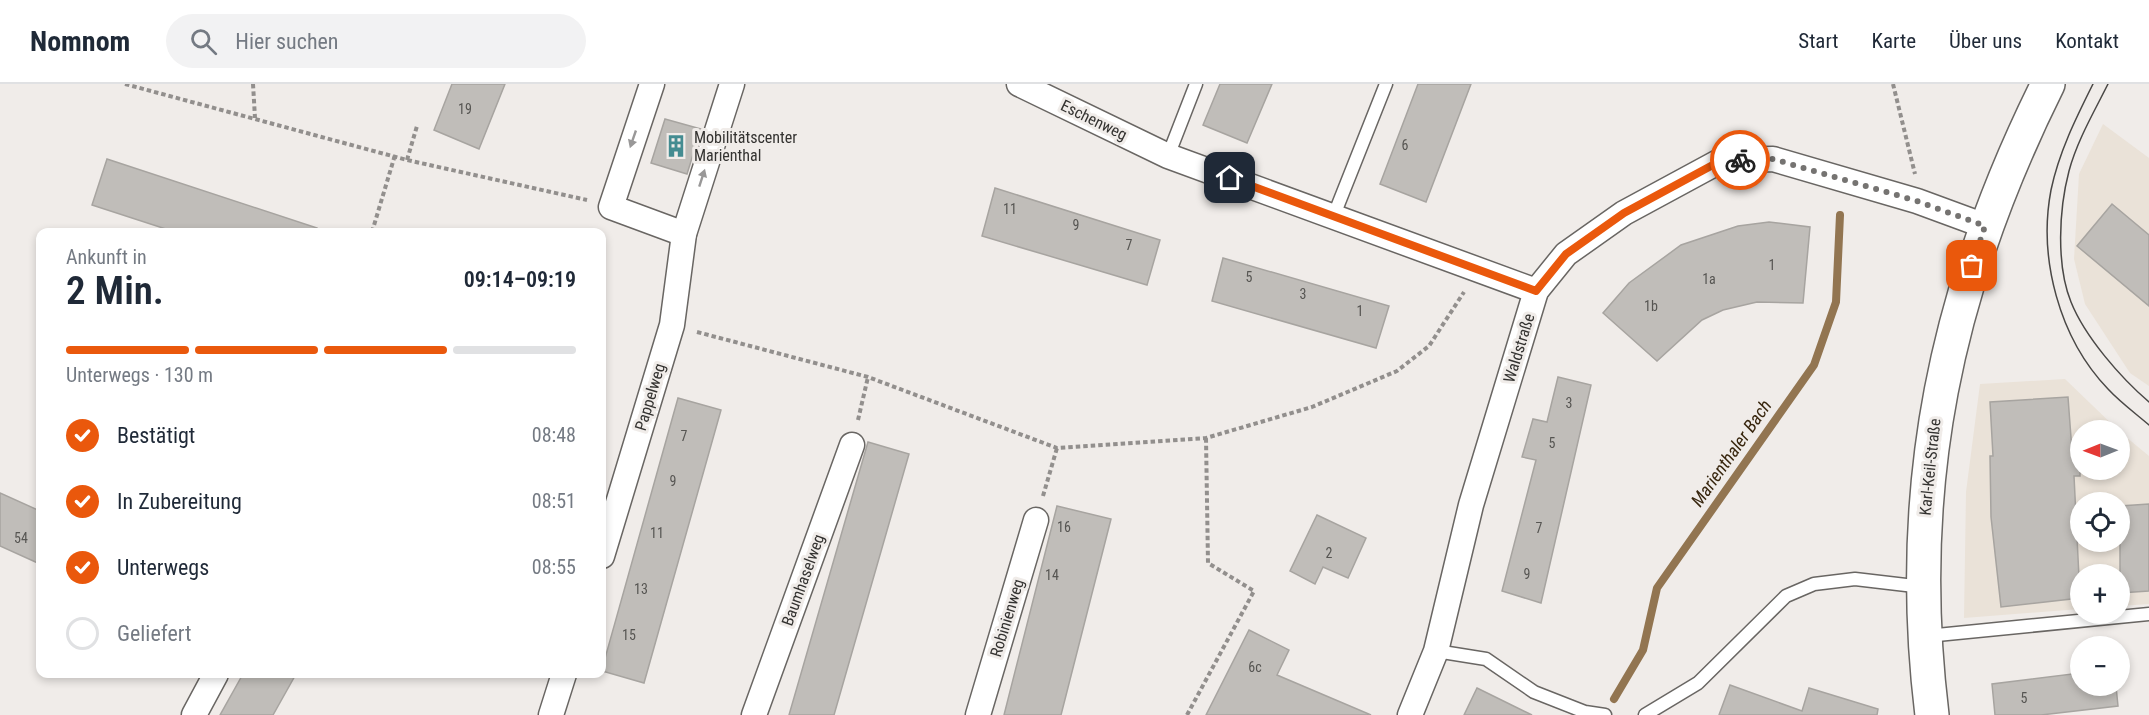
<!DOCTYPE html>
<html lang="de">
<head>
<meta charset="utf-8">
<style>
	:root { --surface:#fff; --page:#f2f2f3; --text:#1f2937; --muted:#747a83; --line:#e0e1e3; --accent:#ea580c }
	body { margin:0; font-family:"Roboto Condensed",sans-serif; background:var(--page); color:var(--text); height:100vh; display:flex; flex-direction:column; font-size:22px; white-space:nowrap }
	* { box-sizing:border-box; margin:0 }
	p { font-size:20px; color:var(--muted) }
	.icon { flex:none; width:33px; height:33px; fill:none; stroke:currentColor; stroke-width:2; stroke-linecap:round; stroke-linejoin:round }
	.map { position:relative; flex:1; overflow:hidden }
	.sheet { position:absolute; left:36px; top:144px; width:570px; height:450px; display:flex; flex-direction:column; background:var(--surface); border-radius:12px; box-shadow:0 3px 9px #0003 }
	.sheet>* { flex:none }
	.needle { width:39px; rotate:269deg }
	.fabs { position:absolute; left:2070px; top:336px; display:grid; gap:12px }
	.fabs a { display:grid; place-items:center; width:60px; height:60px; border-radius:50%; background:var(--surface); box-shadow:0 3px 9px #0003; font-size:30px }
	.pin { position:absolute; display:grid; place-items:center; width:51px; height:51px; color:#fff; margin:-26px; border-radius:12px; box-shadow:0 3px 9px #0006 }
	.courier { position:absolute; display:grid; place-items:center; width:60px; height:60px; margin:-30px; border:4px solid #ea580c; border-radius:50%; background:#fff; color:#222; box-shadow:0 2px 8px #0007 }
	.summary em { font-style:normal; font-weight:600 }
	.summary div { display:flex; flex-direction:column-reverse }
	.summary { display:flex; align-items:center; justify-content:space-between; height:102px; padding:0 30px }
	h1 { font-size:39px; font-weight:600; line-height:45px }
	.bar { display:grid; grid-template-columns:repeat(4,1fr); gap:9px 6px; align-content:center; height:72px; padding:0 30px }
	.bar i { height:8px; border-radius:4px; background:var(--line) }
	.bar .on { background:var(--accent) }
	.bar p { grid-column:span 4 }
	ol { padding:0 30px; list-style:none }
	li { display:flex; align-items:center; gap:18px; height:66px }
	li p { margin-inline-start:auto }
	li .icon { padding:6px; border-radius:50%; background:var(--accent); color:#fff; stroke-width:4 }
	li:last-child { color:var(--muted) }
	li i { width:33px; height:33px; border:3px solid var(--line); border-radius:50% }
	header { display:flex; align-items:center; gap:36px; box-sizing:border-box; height:84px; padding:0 30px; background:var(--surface); border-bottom:2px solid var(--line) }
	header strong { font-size:28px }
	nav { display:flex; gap:33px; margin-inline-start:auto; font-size:21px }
	.search { width:420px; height:54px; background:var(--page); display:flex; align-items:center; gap:15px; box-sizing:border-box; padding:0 21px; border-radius:33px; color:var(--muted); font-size:22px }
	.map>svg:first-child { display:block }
</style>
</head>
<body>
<header>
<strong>Nomnom</strong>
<div class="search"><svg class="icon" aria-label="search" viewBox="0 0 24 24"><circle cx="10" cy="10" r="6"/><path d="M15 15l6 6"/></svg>Hier suchen</div>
<nav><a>Start</a><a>Karte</a><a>Über uns</a><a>Kontakt</a></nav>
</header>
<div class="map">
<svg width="2149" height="631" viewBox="0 0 2149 631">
	<rect width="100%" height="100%" fill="#f0ece9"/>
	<g fill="#eae2d8" fill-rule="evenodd">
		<polygon points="2103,40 2149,74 2149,302 2130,289 2085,220 2074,175 2079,90"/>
		<path d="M2065,295L2118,346H2080V386H2120V348L2149,372V520L2120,522V490H2080V525L1964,534L1966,408L1980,300ZM2080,418H2120V458H2080Z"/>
	</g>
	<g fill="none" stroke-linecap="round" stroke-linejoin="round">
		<polyline stroke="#927551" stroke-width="8" points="1614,615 1643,566 1657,504 1814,281 1836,218 1840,131"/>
	</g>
	<g fill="#c0bdb9" stroke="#a7a4a0" stroke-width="1.5">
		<polygon points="452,0 505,0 479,65 434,46"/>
		<polygon points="1220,0 1272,0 1247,59 1203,41"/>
		<polygon points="1418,0 1471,0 1426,118 1380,100"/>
		<polygon points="665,35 701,45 687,90 651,79"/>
		<polygon points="107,75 317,144 316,148 175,148 92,121"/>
		<polygon points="995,104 1160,156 1147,201 982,152"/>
		<polygon points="2112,120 2149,151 2149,222 2077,162"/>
		<polygon points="1769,138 1810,143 1803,219 1757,218 1723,226 1702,236 1657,277 1603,229 1629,199 1681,161 1738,142"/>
		<polygon points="1223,174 1389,222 1376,264 1212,217"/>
		<polygon points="1558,293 1591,301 1541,519 1502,507 1536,376 1522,373 1533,335 1547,338"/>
		<polygon points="2068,313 2072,367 2080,367 2080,392 2074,392 2080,514 2001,523 1991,433 1990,372 1993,372 1990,318"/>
		<polygon points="678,314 721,326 644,599 602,587 602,585"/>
		<polygon points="868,358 909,370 834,631 789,631"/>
		<polygon points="0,409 40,427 40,480 0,462"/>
		<polygon points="2149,420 2149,507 2120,509 2120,422"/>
		<polygon points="1057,422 1111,435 1061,631 1004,631"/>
		<polygon points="1317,431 1366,454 1348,494 1323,483 1315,500 1290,487"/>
		<polygon points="1249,546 1289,566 1277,591 1371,631 1206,631"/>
		<polygon points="2080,589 2080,602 2116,602 2118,622 2041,631 1995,631 1992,600"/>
		<polygon points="243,590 296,590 273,631 220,631"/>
		<polygon points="1730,601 1802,627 1809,604 1878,625 1877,631 1719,631"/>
		<polygon points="1477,604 1532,631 1464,631"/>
	</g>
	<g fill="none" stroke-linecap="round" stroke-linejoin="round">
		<g stroke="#696663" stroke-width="15">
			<g id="service">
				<polyline points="1168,72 1196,0"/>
				<polyline points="1334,131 1386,0"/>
				<polyline points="1927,552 2149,530"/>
				<polyline points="1436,567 1486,575 1534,608 1585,628 1605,631"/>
				<polyline points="1645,631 1698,599 1786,512 1814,500 1855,495 1923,503"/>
			</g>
		</g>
		<g stroke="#696663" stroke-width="27">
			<g id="minor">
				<polyline points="652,0 611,123 684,150"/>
				<polyline points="1019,0 1168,72 1536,207"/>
				<polyline points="602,472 672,241 684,150 732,0"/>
				<polyline points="194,631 216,590"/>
				<polyline points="551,631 564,590"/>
				<polyline points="754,631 852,361"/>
				<polyline points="978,631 1036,436"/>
				<polyline points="1410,631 1436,567 1471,421 1536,207 1566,170 1624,129 1722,76 1773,75 1917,117 1985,142"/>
			</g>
		</g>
		<g stroke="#696663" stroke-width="36">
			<path id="secondary" d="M1932,631C1904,403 1946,205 2048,0"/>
		</g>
		<g stroke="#928f8d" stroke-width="4" stroke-dasharray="4.5 3" stroke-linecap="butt">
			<polyline points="125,0 407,76 587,116"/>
			<polyline points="253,0 255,34"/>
			<polyline points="1893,0 1915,90"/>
			<polyline points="407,76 417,42"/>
			<polyline points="372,148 395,71"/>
			<polyline points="697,248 868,293 1057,364 1206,354 1312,323 1397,287 1429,262 1464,208"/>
			<polyline points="858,336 868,293"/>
			<polyline points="1043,412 1057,364"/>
			<polyline points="1187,631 1254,507 1208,479 1206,354"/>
		</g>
		<use href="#service" stroke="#fff" stroke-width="12"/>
		<use href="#minor" stroke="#fff" stroke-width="24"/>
		<use href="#secondary" stroke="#fff" stroke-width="33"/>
		<g stroke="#4a4846" stroke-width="1.5">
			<path d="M2093,0C2076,34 2059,68 2051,106C2038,174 2059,254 2108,305C2120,318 2135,329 2149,341"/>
			<path d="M2108,0C2094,28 2077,57 2069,87C2059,125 2056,181 2071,218C2085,253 2121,294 2149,318"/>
		</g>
	</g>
	<defs><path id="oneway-solid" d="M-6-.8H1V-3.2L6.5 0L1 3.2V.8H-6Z" transform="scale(1.5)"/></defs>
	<g fill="#999898">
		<use href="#oneway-solid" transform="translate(633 55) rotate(109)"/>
		<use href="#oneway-solid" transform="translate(702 94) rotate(-72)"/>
	</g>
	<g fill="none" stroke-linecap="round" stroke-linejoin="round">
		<polyline stroke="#757371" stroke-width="6" stroke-dasharray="0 10.8" points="1740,76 1773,75 1917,117 1985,142 1972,182"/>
		<polyline stroke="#ea580c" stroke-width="8" points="1230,94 1536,207 1566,170 1624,129 1722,76 1740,76"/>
	</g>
	<defs>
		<g id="building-bare" transform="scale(1.8)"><path d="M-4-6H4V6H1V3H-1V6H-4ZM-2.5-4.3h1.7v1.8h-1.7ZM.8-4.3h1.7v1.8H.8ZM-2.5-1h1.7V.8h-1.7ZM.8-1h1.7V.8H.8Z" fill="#448c91" stroke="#f0ece9" stroke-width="2.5" paint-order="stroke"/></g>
	</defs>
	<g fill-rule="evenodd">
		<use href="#building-bare" x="676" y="62"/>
	</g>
	<g text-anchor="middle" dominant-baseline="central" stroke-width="6" stroke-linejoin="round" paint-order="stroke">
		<g font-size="14" fill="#565552">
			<text x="465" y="25">19</text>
			<text x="1405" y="61">6</text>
			<text x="1010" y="125">11</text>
			<text x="1076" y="141">9</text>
			<text x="1129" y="161">7</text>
			<text x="1772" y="181">1</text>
			<text x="1249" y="193">5</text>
			<text x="1709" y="195">1a</text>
			<text x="1303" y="210">3</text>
			<text x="1651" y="222">1b</text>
			<text x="1360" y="227">1</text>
			<text x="1569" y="319">3</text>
			<text x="684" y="352">7</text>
			<text x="1552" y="359">5</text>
			<text x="673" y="397">9</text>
			<text x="1064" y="443">16</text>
			<text x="1539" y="444">7</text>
			<text x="657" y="449">11</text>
			<text x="21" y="454">54</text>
			<text x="1329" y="469">2</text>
			<text x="1527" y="490">9</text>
			<text x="1052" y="491">14</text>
			<text x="641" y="505">13</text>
			<text x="629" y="551">15</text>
			<text x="1255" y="583">6c</text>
			<text x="2024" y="614">5</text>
		</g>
		<g font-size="16" fill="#333230" stroke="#f0ece9">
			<text transform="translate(1094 36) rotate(26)">Eschenweg</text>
			<text transform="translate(1519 264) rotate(-73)">Waldstraße</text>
			<text transform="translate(650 313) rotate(-73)">Pappelweg</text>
			<text transform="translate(1930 383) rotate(-84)">Karl-Keil-Straße</text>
			<text transform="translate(803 496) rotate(-70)">Baumhaselweg</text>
			<text transform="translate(1007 534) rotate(-73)">Robinienweg</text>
		</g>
		<g font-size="16" fill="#333230" stroke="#f0ece9" text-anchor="start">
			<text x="694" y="53">Mobilitätscenter<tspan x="694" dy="18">Marienthal</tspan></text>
		</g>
		<g font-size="18" font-style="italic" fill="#38260e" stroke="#f0ece9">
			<text transform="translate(1731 369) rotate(-55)">Marienthaler Bach</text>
		</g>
	</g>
</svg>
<div class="fabs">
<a><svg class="needle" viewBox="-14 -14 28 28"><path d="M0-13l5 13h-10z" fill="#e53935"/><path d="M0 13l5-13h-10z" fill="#747a83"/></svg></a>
<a><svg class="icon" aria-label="locate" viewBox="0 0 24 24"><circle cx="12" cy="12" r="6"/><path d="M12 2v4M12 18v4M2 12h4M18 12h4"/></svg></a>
<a>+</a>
<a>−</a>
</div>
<div class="pin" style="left:1972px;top:182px;background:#ea580c"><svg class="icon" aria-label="bag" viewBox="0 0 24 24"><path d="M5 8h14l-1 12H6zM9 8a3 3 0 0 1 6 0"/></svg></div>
<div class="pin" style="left:1230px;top:94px;background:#1f2937"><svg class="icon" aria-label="home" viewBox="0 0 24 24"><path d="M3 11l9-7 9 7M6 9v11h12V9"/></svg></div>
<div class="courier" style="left:1740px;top:76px"><svg class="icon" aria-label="bike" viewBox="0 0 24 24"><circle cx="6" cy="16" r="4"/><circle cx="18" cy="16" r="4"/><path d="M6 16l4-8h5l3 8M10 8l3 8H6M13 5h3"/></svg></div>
<section class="sheet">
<div class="summary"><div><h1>2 Min.</h1><p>Ankunft in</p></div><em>09:14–09:19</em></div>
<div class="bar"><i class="on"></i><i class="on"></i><i class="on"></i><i></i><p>Unterwegs · 130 m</p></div>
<ol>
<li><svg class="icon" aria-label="check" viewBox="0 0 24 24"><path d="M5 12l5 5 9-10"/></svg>Bestätigt<p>08:48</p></li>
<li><svg class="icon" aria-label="check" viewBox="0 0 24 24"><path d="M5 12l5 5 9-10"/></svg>In Zubereitung<p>08:51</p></li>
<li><svg class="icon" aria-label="check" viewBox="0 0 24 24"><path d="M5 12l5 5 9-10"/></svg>Unterwegs<p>08:55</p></li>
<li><i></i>Geliefert</li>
</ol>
</section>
</div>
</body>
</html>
